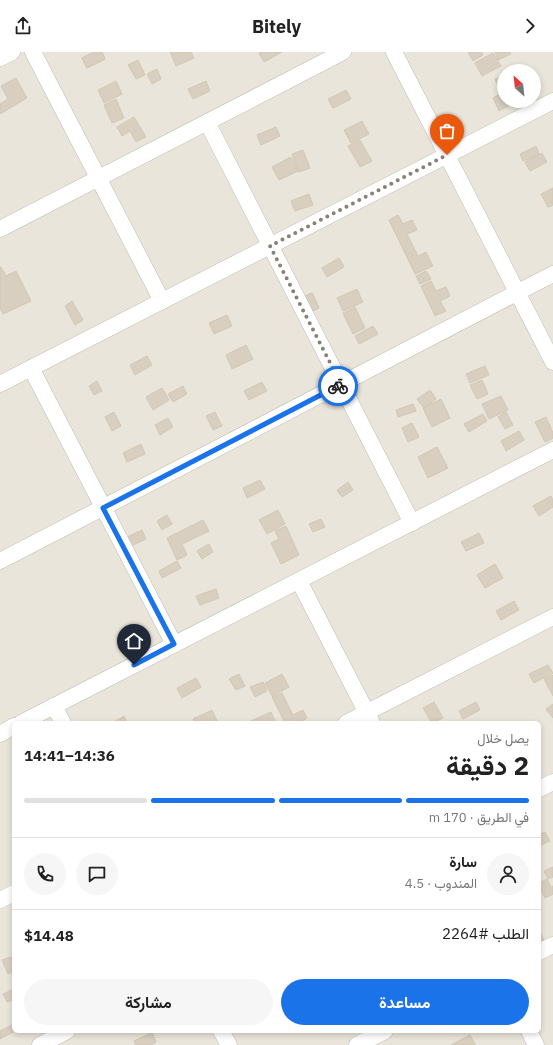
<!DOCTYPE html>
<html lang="ar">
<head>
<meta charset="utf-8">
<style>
	:root { --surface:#fff; --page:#f6f6f6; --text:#222; --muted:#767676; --line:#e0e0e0; --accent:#1a73e8 }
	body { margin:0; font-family:"IBM Plex Sans",Vazirmatn,sans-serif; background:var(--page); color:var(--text); direction:rtl; height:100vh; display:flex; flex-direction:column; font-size:15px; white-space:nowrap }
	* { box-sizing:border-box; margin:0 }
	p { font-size:13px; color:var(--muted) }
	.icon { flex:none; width:22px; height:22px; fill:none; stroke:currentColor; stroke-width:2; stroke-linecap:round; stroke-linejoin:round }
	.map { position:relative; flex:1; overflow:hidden; direction:ltr }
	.panel { position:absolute; left:12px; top:669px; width:529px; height:312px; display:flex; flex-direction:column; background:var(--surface); border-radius:6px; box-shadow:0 2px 6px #0003; direction:rtl }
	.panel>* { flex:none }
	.needle { width:26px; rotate:333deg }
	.tools { position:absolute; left:497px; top:12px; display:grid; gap:8px }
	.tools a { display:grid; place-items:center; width:44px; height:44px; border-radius:50%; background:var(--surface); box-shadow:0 2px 6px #0003; font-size:20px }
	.pin { position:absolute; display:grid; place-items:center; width:34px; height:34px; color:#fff; margin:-41px -17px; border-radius:50% 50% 50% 0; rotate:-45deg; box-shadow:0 0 4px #0007 }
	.pin .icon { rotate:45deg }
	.courier { position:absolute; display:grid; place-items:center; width:40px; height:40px; margin:-20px; border:3px solid #1a73e8; border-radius:50%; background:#fff; color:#222; box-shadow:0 1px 5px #0007 }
	.head em { font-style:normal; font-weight:700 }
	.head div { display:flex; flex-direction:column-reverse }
	.head { display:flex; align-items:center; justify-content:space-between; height:68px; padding:0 12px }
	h1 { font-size:26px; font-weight:700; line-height:30px }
	.bar { display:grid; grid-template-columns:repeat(4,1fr); gap:6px 4px; align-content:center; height:48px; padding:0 12px }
	.bar i { height:5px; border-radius:3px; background:var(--line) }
	.bar .selected { background:var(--accent) }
	.bar p { grid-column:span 4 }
	.line { display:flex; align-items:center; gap:10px; padding:0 12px; border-top:1px solid var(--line) }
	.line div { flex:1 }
	.round { display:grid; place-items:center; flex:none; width:42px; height:42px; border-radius:21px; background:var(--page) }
	.primary-button { display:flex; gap:8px; margin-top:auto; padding:8px 12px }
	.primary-button a { flex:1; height:46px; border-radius:24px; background:var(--accent); color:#fff; font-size:16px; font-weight:700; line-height:46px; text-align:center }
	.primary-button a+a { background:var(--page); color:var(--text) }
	header { display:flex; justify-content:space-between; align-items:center; height:52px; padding:0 12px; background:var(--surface); font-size:18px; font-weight:700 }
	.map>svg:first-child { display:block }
</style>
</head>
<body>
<header><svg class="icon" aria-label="forward" viewBox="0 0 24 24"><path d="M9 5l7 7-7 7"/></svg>Bitely<svg class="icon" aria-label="share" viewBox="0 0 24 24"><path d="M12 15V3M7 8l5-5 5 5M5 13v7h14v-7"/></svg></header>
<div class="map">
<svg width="553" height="993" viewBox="0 0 553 993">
	<rect width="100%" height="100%" fill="#f6f3ec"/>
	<path fill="#eae5da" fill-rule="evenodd" d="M0,0H553V993H0ZM504,19H534V49H504ZM14,671H539V979H14Z"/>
	<g fill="#d8cfc1" stroke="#d3c7b4">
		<polygon points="94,0 102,0 105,7 87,16 82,6"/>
		<polygon points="94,0 102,0 105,7 87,16 82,6"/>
		<polygon points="170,0 191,0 194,6 176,14"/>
		<polygon points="261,0 282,0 264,10 259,1"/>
		<polygon points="468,0 481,0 483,3 473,9"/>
		<polygon points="495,0 510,0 511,2 498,8"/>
		<polygon points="493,1 501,14 482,24 475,11"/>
		<polygon points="138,8 145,23 136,27 128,13"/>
		<polygon points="157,17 161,27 152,32 147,22"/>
		<polygon points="504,24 504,37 500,39 495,27"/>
		<polygon points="16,26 27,46 0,62 0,52 8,47 1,34"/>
		<polygon points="116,29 122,42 104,51 98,38"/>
		<polygon points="206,29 210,39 193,47 188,37"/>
		<polygon points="346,38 351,47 333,56 328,47"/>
		<polygon points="504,40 504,49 518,49 499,59 493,46"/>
		<polygon points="116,47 124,66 112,71 104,53"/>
		<polygon points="134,65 146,85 136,90 130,79 122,84 117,75"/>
		<polygon points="362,69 369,82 351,91 344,78"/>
		<polygon points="276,75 280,84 261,93 257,83"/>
		<polygon points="360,88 372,109 360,115 348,94"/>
		<polygon points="536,94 539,102 523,109 520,102"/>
		<polygon points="303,98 310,116 299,120 292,102"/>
		<polygon points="542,101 547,110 530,119 525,110"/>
		<polygon points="291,105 298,119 279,128 272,115"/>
		<polygon points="553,136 553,153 548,155 541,142"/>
		<polygon points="309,142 313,153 295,159 291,149"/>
		<polygon points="398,163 403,172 412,168 417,178 407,182 418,204 426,200 433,214 415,222 389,168"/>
		<polygon points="339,206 344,215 327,225 322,216"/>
		<polygon points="0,215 1,215 6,224 16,219 31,249 3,262 0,256"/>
		<polygon points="426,219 431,227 420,232 416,224"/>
		<polygon points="431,229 436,239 446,235 450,244 440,249 446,259 435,264 421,234"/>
		<polygon points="357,237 363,250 343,259 337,246"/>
		<polygon points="312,241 319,256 310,260 303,245"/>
		<polygon points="312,241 319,256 310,260 303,245"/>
		<polygon points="72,249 83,268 75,273 65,254"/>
		<polygon points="355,255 365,276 353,282 343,261"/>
		<polygon points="227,263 232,274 214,282 209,271"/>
		<polygon points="373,274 378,282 359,292 355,284"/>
		<polygon points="246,293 253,307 232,317 226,303"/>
		<polygon points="147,304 152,313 135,323 130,313"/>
		<polygon points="485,314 489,323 470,331 466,322"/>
		<polygon points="482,328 488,342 477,347 470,333"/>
		<polygon points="97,329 102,339 94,343 89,334"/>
		<polygon points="262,330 267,339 249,348 244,339"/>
		<polygon points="183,334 187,342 173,350 168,342"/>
		<polygon points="162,336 169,348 153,358 146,345"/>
		<polygon points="430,338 436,347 424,356 417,347"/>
		<polygon points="501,344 508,358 489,367 482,352"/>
		<polygon points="441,347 450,366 432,375 423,356"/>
		<polygon points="413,352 416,359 398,365 396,358"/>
		<polygon points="114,360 121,374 112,379 105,365"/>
		<polygon points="215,360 222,374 213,378 206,364"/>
		<polygon points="506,360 513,373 505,377 498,365"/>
		<polygon points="483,362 487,369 469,380 464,372"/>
		<polygon points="546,365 553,381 553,386 545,390 535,370"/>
		<polygon points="168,366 173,375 160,383 155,373"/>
		<polygon points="412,371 419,385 408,390 402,376"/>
		<polygon points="519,379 524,388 506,399 501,389"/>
		<polygon points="141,392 145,402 127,410 123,401"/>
		<polygon points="437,395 448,416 428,426 418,405"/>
		<polygon points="260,428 265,437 247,446 243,436"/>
		<polygon points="348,430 353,438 342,445 337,438"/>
		<polygon points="551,444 553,448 553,455 539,464 533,454"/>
		<polygon points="278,458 285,472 267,482 259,468"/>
		<polygon points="167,463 172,472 162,478 157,469"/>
		<polygon points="321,467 325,475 313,480 309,472"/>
		<polygon points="203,468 209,479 182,492 187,503 177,508 167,486"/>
		<polygon points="286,474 299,503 281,512 271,491 279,487 275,479"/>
		<polygon points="142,478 146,487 131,494 127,485"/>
		<polygon points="479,481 484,491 466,499 461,490"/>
		<polygon points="209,492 213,500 202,507 197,499"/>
		<polygon points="177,509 181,516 162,526 159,519"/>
		<polygon points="495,512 503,526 485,536 477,523"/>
		<polygon points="216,537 219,546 200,553 196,544"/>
		<polygon points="514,549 519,558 501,568 496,559"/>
		<polygon points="548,613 553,621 534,631 529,622"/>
		<polygon points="239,622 245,634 236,638 229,627"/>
		<polygon points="282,622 289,635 272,644 265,631"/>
		<polygon points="553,623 553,644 544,627"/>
		<polygon points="196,626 201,635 182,646 177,636"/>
		<polygon points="263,630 267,639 255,645 250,635"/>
		<polygon points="282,641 293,663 303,658 307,666 298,671 285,671 272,645"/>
		<polygon points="434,650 443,666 432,671 423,656"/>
		<polygon points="476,650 480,658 463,667 459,659"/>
		<polygon points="553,652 553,666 546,657"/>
		<polygon points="212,658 218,671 195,671 193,667"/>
		<polygon points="271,660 276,671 252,671 251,669"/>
		<polygon points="124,664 127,671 112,671"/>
		<polygon points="545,780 550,789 539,794 539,783"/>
		<polygon points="553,815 553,825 548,827 544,819"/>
		<polygon points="547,827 551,835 553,834 553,842 545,846 539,834 539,831"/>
		<polygon points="539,877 544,889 539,891"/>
		<polygon points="11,905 14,912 14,919 8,922 2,908"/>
		<polygon points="14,937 14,947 7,950 3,942"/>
		<polygon points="12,973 15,979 0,987 0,979"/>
		<polygon points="152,981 156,990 151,993 136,993 134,989"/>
		<polygon points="152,981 156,990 151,993 136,993 134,989"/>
		<polygon points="470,983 475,992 473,993 451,993"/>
	</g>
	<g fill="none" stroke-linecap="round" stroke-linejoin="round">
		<g stroke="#c2bbae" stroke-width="17">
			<g id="street">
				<polyline points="33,0 162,249"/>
				<polyline points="394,0 553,310"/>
				<polyline points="0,6 12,0"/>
				<polyline points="207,70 412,471"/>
				<polyline points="0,177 343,0"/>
				<polyline points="31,316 174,592"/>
				<polyline points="0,332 553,49"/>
				<polyline points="0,509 553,222"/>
				<polyline points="299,529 372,671"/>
				<polyline points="54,654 63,671"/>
				<polyline points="21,671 553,398"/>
				<polyline points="346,671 553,565"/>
				<polyline points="0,682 14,674"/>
				<polyline points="539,737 553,730"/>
				<polyline points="0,848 14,841"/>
				<polyline points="539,900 553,893"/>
				<polyline points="221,979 229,993"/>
				<polyline points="529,979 536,993"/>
				<polyline points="40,993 67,979"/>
				<polyline points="357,993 385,979"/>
			</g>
		</g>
		<use href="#street" stroke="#fff" stroke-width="16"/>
	</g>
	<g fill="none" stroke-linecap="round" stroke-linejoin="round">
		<polyline stroke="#878178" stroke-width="4" stroke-dasharray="0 7.2" points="338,334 341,332 270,194 447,103"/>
		<polyline stroke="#1a73e8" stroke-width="5" points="134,613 174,592 103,456 338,334"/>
	</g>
</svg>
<div class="tools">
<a><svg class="needle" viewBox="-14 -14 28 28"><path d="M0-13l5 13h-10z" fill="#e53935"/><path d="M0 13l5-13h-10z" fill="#767676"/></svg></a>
</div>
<div class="pin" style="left:447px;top:103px;background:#ea580c"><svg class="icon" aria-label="bag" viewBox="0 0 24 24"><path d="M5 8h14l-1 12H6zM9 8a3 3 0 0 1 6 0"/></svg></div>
<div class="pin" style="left:134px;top:613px;background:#1f2937"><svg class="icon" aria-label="home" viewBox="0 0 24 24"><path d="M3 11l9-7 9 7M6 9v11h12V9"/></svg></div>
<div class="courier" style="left:338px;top:334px"><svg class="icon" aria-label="bike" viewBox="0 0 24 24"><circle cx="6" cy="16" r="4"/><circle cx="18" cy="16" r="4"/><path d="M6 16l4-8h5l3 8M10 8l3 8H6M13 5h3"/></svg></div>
<section class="panel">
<div class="head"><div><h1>2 دقيقة</h1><p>يصل خلال</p></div><em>14:36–14:41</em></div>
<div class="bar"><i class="selected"></i><i class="selected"></i><i class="selected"></i><i></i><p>في الطريق · 170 m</p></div>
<div class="line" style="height:72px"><a class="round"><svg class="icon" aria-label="person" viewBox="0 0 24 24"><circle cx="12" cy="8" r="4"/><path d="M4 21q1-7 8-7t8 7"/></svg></a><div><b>سارة</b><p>المندوب · 4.5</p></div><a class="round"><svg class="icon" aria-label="chat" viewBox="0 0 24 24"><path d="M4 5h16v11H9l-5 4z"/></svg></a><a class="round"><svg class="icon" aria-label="phone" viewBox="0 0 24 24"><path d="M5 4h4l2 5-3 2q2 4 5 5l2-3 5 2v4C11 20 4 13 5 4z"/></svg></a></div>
<div class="line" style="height:52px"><div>الطلب #2264</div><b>$14.48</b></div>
<div class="primary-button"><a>مساعدة</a><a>مشاركة</a></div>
</section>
</div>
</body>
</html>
